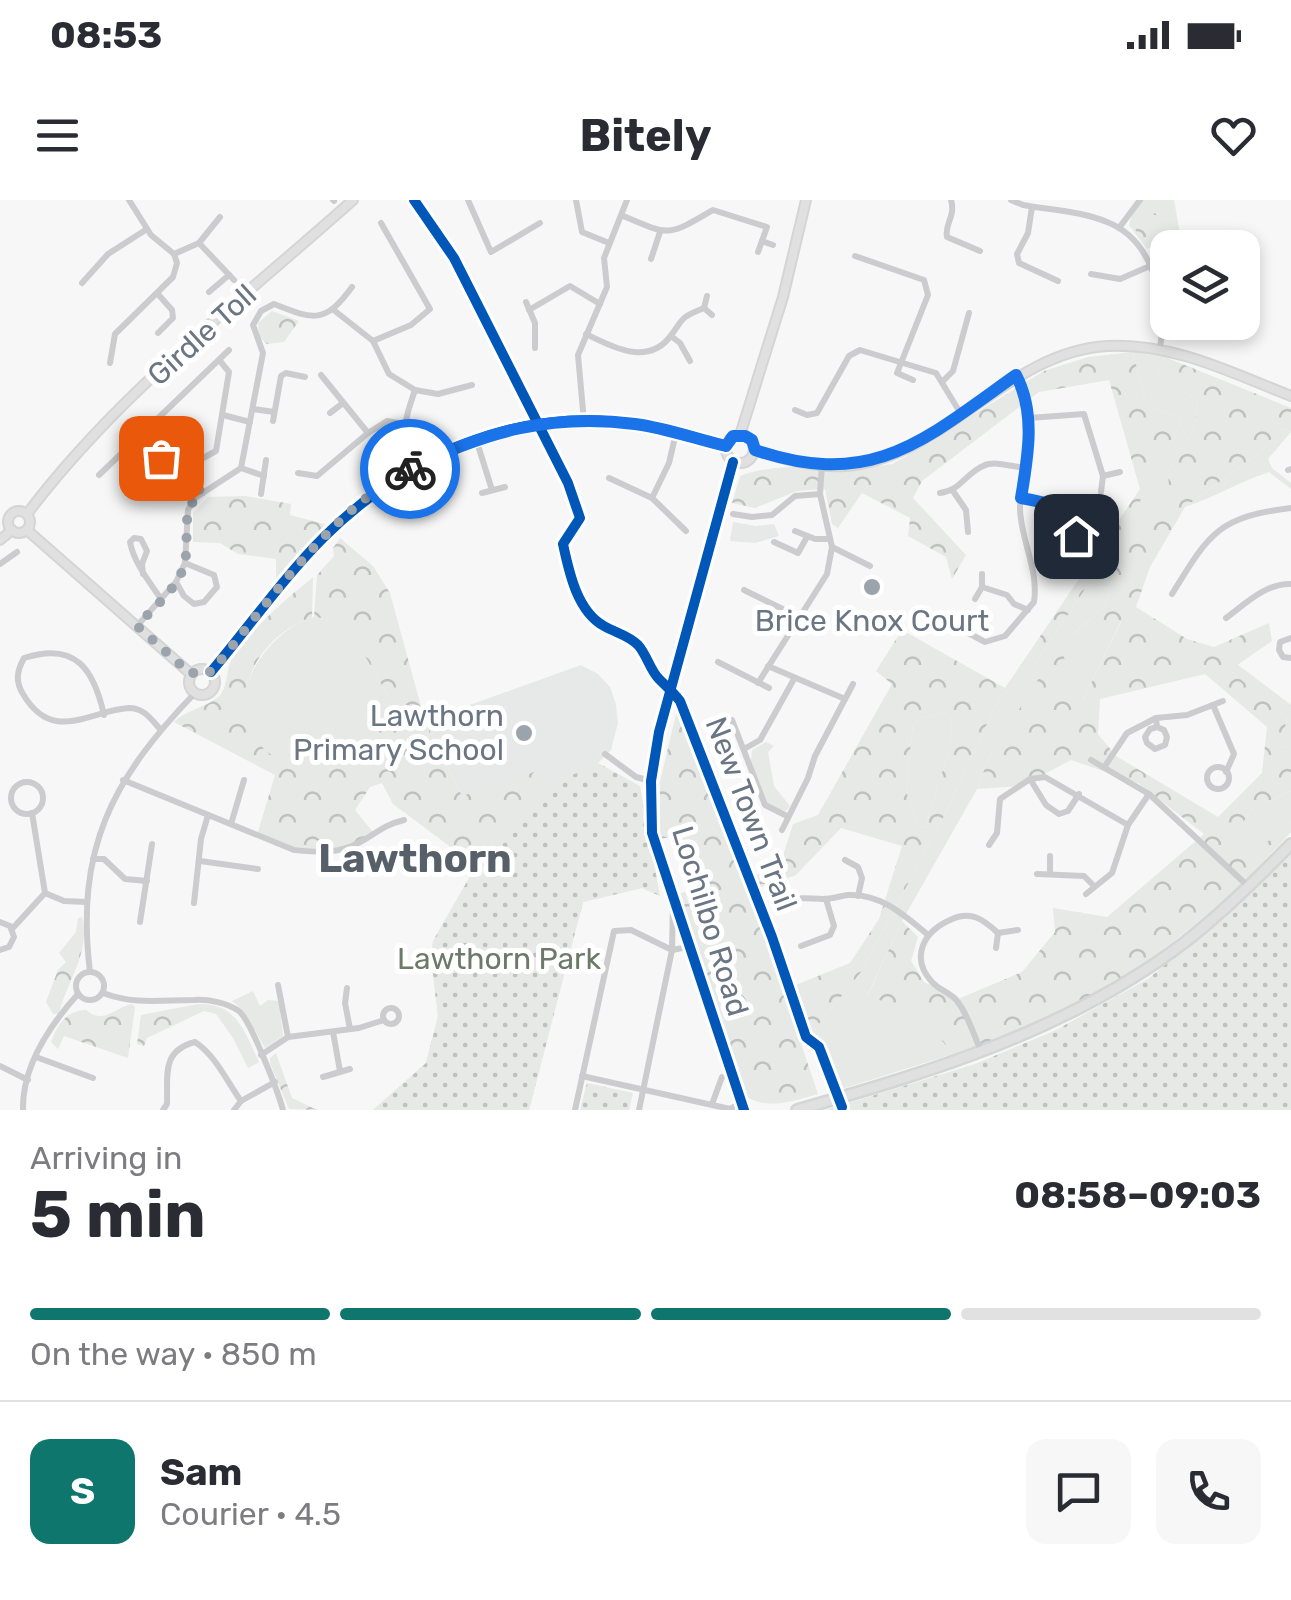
<!DOCTYPE html>
<html lang="en">
<head>
<meta charset="utf-8">
<style>
	:root { --surface:#fff; --page:#f7f7f7; --text:#2b2b33; --muted:#7c7c81; --line:#e1e1e2; --accent:#0f766e }
	body { margin:0; font-family:Rubik,sans-serif; background:var(--page); color:var(--text); height:100vh; display:flex; flex-direction:column; font-size:38px; white-space:nowrap }
	* { box-sizing:border-box; margin:0 }
	p { font-size:32px; color:var(--muted) }
	.icon { flex:none; width:55px; height:55px; fill:none; stroke:currentColor; stroke-width:2; stroke-linecap:round; stroke-linejoin:round }
	.map { position:relative; height:910px; overflow:hidden }
	.side { display:flex; flex-direction:column; background:var(--surface); flex:1 }
	.side>* { flex:none }
	.buttons { position:absolute; left:1150px; top:30px; display:grid; gap:20px }
	.buttons a { display:grid; place-items:center; width:110px; height:110px; border-radius:20px; background:var(--surface); box-shadow:0 5px 15px #0003; font-size:50px }
	.pin { position:absolute; display:grid; place-items:center; width:85px; height:85px; color:#fff; margin:-42px; border-radius:20px; box-shadow:0 5px 15px #0006 }
	.courier { position:absolute; display:grid; place-items:center; width:100px; height:100px; margin:-50px; border:8px solid #1a73e8; border-radius:50%; background:#fff; color:#222; box-shadow:0 2px 12px #0007 }
	.overview em { font-style:normal; font-weight:700 }
	.overview div { display:flex; flex-direction:column-reverse }
	.overview { display:flex; align-items:center; justify-content:space-between; height:170px; padding:0 30px }
	h1 { font-size:65px; font-weight:700; line-height:75px }
	.bar { display:grid; grid-template-columns:repeat(4,1fr); gap:15px 10px; align-content:center; height:120px; padding:0 30px }
	.bar i { height:12px; border-radius:8px; background:var(--line) }
	.bar .on { background:var(--accent) }
	.bar p { grid-column:span 4 }
	.line { display:flex; align-items:center; gap:25px; padding:0 30px; border-top:2px solid var(--line) }
	.line div { flex:1 }
	.round { display:grid; place-items:center; flex:none; width:105px; height:105px; border-radius:20px; background:var(--page) }
	.status { display:flex; justify-content:space-between; align-items:center; height:70px; padding:0 50px; background:var(--surface); direction:ltr }
	.status svg { height:28px; fill:currentColor }
	header { display:flex; justify-content:space-between; align-items:center; height:130px; padding:0 30px; background:var(--surface); font-size:45px; font-weight:700 }
	.map>svg:first-child { display:block }
</style>
</head>
<body>
<div class="status"><b>08:53</b><svg viewBox="0 0 49 12"><path d="M0 12V9h3v3zM5 12V6h3v6zM10 12V3h3v9zM15 12V0h3v12zM26 1h20v11H26zM47 4h2v5h-2z"/></svg></div>
<header><svg class="icon" aria-label="menu" viewBox="0 0 24 24"><path d="M4 6h16M4 12h16M4 18h16"/></svg>Bitely<svg class="icon" aria-label="heart" viewBox="0 0 24 24"><path d="M12 20l-8-8c-3-5 5-10 8-4 3-6 11-1 8 4z"/></svg></header>
<div class="map">
<svg width="1291" height="910" viewBox="0 0 1291 910">
	<defs>
		<pattern id="forest-crowns" width="20" height="18" patternUnits="userSpaceOnUse" patternTransform="scale(2.5)"><rect width="20" height="18" fill="#e6e9e5"/><path d="M2 6a3 3 0 1 1 6 0M12 15a3 3 0 1 1 6 0" fill="none" stroke="#bec1bf"/></pattern>
		<pattern id="park-dots" width="8" height="8" patternUnits="userSpaceOnUse" patternTransform="scale(2.5)"><rect width="8" height="8" fill="#e6e9e5"/><path d="M2 2h.1M6 6h.1" fill="none" stroke="#bec1bf" stroke-width="1.8" stroke-linecap="round"/></pattern>
	</defs>
	<rect width="100%" height="100%" fill="#f7f7f7"/>
	<g fill="#e7e9e9">
		<polygon points="733,322 756,326 774,324 779,336 755,343 730,341"/>
		<polygon points="581,465 598,474 610,487 616,504 618,523 611,550 598,563 549,586 534,573 462,596 425,521"/>
	</g>
	<g fill="#e6e9e5">
		<polygon points="1143,0 1174,0 1180,34 1147,49 1129,25 1132,14"/>
		<polygon points="1133,152 1165,157 1157,172 1198,202 1194,229 1168,272 1170,289 1125,351 1118,342 1181,224 1178,216 1146,205"/>
		<path d="M1281,229L1291,232L1268,259L1272,268L1291,283V289L1269,272C1239,282 1215,297 1185,307L1259,253Z"/>
		<polygon points="1087,386 1110,389 1105,406 1072,435 1121,421 1079,508 1060,446 990,555 977,589 902,721 868,794 925,819 953,854 829,893 810,835 861,772 946,612 999,498 1031,470"/>
		<path d="M312,417C351,418 372,468 389,498L377,544C362,551 346,567 329,569C315,571 297,568 284,563C207,530 253,438 312,417Z"/>
		<polygon points="1237,464 1291,505 1291,548 1279,546 1287,519 1230,470"/>
		<polygon points="951,511 950,547 925,628 918,626 906,591 913,524 922,518"/>
		<polygon points="766,542 774,546 768,552 774,586 790,606 786,611 768,606 751,562 752,550"/>
		<path d="M1291,591V622C1275,639 1262,650 1239,645L1233,636L1252,609Z"/>
		<polygon points="253,791 260,806 268,800 279,801 283,836 265,848 243,810 232,801"/>
		<path d="M198,804C236,802 245,832 259,862L248,868L233,838L216,814L204,811L205,806Z"/>
	</g>
	<g fill="url(#forest-crowns)" fill-rule="evenodd">
		<polygon points="1138,11 1153,12 1162,18 1153,36 1139,38 1131,18"/>
		<polygon points="272,111 299,121 284,142 267,144 259,136 258,123"/>
		<path d="M1133,152L1146,205L1178,216L1181,224L1119,341L1125,351L1169,289L1168,272L1194,229L1198,202L1157,172L1165,157L1291,208V232L1281,229L1259,253L1185,307L1150,367L1136,407L1187,439L1214,447L1269,423L1272,441L1230,470L1287,519L1280,546L1291,548V591L1252,609L1234,636L1239,645C1262,650 1275,638 1291,622V632C1229,702 1152,765 1068,809C1032,828 991,840 953,854L924,819L868,795L902,721L918,737L911,761L924,782L958,799L1022,772L1055,732L1053,708L1107,717L1204,634L1138,583L1071,560L1022,586L977,589L990,555L1060,445L1080,506L1121,422L1070,437L1105,406L1110,389L1087,386L1031,470L999,498L946,612L861,772L810,835L791,787L850,763L879,719L902,646L841,628L796,675L758,688L755,676L781,662L793,624L818,615L892,484L876,471L902,430L1005,488L1140,289L1109,180L1039,192L922,281L913,298L966,355L952,379L946,357L908,336L910,318L862,293L838,328L832,324L825,289L797,291L755,308L732,303L740,276C783,259 845,272 893,264L1044,171L1088,157ZM1205,474L1267,527L1262,573L1218,617L1116,556L1098,534L1100,499ZM951,511L950,547L925,628L918,626L906,591L913,524L922,518Z"/>
		<polygon points="245,296 291,304 290,315 328,325 276,384 276,359 238,354 220,343 193,342 193,313 208,297"/>
		<path d="M340,338L373,366L390,393L425,521L462,596L534,572L549,586L598,563L647,647L660,696L642,688L583,702L529,910H373L426,863L438,816L431,757L433,741L476,666L393,604L382,583L370,587L355,610L373,632C331,662 302,654 257,635L275,575L174,522C189,508 212,506 221,494C228,483 226,468 233,457C254,426 285,400 313,377L312,417C220,451 219,576 333,569L329,564L337,555L377,544L383,507L389,498C373,470 350,419 314,417L317,375L334,356L333,348Z"/>
		<path d="M678,506L737,653L818,894C794,901 767,910 747,897L674,695L695,689L676,636L660,639V582Z"/>
		<path d="M82,717C91,753 67,780 59,814H53L46,802L58,770L66,762L59,753L76,732L78,718Z"/>
		<path d="M132,804L135,807L128,858L64,836L58,849L51,842C57,826 66,810 86,810C104,825 114,808 132,804Z"/>
		<polygon points="198,804 205,806 204,811 147,838 144,846 137,844 141,815"/>
		<polygon points="276,853 292,898 317,910 289,909 270,863 270,858"/>
	</g>
	<g fill="url(#park-dots)">
		<polygon points="598,563 640,586 660,696 642,688 583,702 529,910 373,910 426,863 438,816 431,757 433,741 476,666 549,586"/>
		<polygon points="1291,651 1291,910 826,910 975,864 1054,831 1148,779 1259,686"/>
		<polygon points="587,883 633,893 629,910 580,910"/>
	</g>
	<g fill="none" stroke-linecap="round" stroke-linejoin="round">
		<g stroke="#d4d5d5" stroke-width="12">
			<g id="secondary">
				<circle cx="740" cy="249" r="14"/>
				<polyline points="740,235 783,97 806,0"/>
				<path d="M755,250C782,259 816,268 845,266C945,258 1006,152 1107,146C1172,142 1232,173 1291,196"/>
				<polyline points="733,262 659,532 651,581 652,633 744,910"/>
				<circle cx="19" cy="322" r="11"/>
				<path d="M27,314C117,194 241,100 353,0"/>
				<polyline points="27,330 191,474"/>
				<polyline points="0,340 12,330"/>
				<circle cx="202" cy="482" r="13"/>
				<path d="M211,472C247,429 285,376 324,337C407,255 518,206 636,224C666,229 696,239 726,246"/>
			</g>
		</g>
		<g stroke="#d4d5d6" stroke-width="14">
			<path id="primary" d="M797,910C934,871 1071,829 1185,742C1223,712 1258,678 1291,644"/>
		</g>
		<g stroke="#ccccce" stroke-width="6">
			<polyline points="333,0 334,1"/>
			<polyline points="468,0 491,52 540,23"/>
			<polyline points="576,0 582,32 609,43"/>
			<path d="M951,0C956,17 944,24 947,37L980,51"/>
			<path d="M1011,0L1023,5C1050,10 1081,11 1107,22C1154,40 1168,103 1160,148"/>
			<polyline points="1032,7 1028,33 1017,54 1019,63 1058,81"/>
			<path d="M621,15C670,36 667,37 713,10L767,27L758,52"/>
			<polyline points="1119,28 1140,0"/>
			<polyline points="762,41 773,45"/>
			<polyline points="199,43 220,17"/>
			<polyline points="174,54 199,43 234,80"/>
			<polyline points="855,56 924,80 928,95 897,173 913,180"/>
			<polyline points="651,59 660,32"/>
			<polyline points="1091,74 1120,79 1150,66"/>
			<polyline points="82,83 108,54 147,29"/>
			<polyline points="209,92 229,75"/>
			<polyline points="157,93 172,110 173,118 158,133"/>
			<polyline points="526,102 535,123 535,148"/>
			<polyline points="704,108 707,96"/>
			<polyline points="529,110 570,86 600,104"/>
			<polyline points="335,111 373,141 389,174 415,190 438,194 472,185"/>
			<path d="M586,134C610,146 646,166 669,138C685,118 677,119 704,108L712,115"/>
			<polyline points="671,136 680,143 690,161"/>
			<polyline points="373,141 411,125 430,109 381,23"/>
			<polyline points="110,163 115,134 173,77 177,63 174,54 151,35 129,0"/>
			<polyline points="321,175 368,233"/>
			<polyline points="943,181 953,171 969,113"/>
			<path d="M415,190C403,225 401,232 418,265"/>
			<polyline points="253,209 274,212"/>
			<polyline points="795,210 807,215 817,213 849,156 860,150 936,173 961,214"/>
			<polyline points="330,213 343,203"/>
			<polyline points="223,215 250,222"/>
			<polyline points="1029,218 1084,214 1103,276 1101,292"/>
			<polyline points="273,221 281,176 286,173 305,177"/>
			<polyline points="584,222 578,155 607,87 604,58 627,0"/>
			<polyline points="476,239 492,290"/>
			<polyline points="133,246 145,258 173,257 203,293"/>
			<polyline points="185,268 216,251 229,172 220,161"/>
			<polyline points="241,268 264,276"/>
			<polyline points="1288,270 1291,269"/>
			<polyline points="298,273 317,276 368,233 387,221 404,224"/>
			<polyline points="99,275 229,150"/>
			<polyline points="1103,276 1120,272"/>
			<polyline points="609,278 652,298 669,263 676,233"/>
			<polyline points="953,291 966,310 968,332"/>
			<polyline points="482,293 505,287"/>
			<path d="M940,293C960,291 965,274 983,266C994,260 1013,267 1026,268"/>
			<polyline points="261,294 266,260"/>
			<polyline points="652,298 686,331"/>
			<path d="M1022,298C1045,302 1064,306 1076,328L1070,354"/>
			<polyline points="733,314 752,317 772,315 795,296 820,294"/>
			<polyline points="1076,328 1087,326"/>
			<polyline points="795,331 815,339 830,339"/>
			<polyline points="774,342 798,353 807,337"/>
			<polyline points="832,347 870,366"/>
			<polyline points="0,364 17,352"/>
			<path d="M143,374L142,364L147,351L141,339L134,338L130,342C134,363 149,381 161,399"/>
			<polyline points="176,382 184,396 194,404 204,402 217,387 214,375 185,363"/>
			<polyline points="982,387 1007,395 1014,404 1028,410"/>
			<polyline points="744,390 799,417"/>
			<path d="M1172,394C1209,334 1217,317 1291,308"/>
			<polyline points="975,399 982,387 982,374"/>
			<path d="M933,414L985,442L1005,436L1034,402C1039,370 1021,341 1020,309C1020,263 1040,220 1017,177"/>
			<path d="M1226,418C1245,404 1266,383 1291,384"/>
			<path d="M137,426L176,382L185,363L188,310L195,298L241,268L263,153L253,125L261,111L274,104C314,120 325,124 352,87"/>
			<polyline points="1291,438 1280,442 1279,450 1283,457 1291,458"/>
			<polyline points="718,462 769,488"/>
			<polyline points="768,466 845,499"/>
			<polyline points="758,483 827,374 832,347 820,294 822,265"/>
			<polyline points="1213,505 1234,554 1226,572"/>
			<path d="M104,515C94,470 76,441 24,458C17,471 15,481 23,494C53,545 90,510 129,508C144,508 151,519 160,529"/>
			<polyline points="1156,518 1157,527 1164,530 1167,537 1165,545 1155,549 1147,543 1145,537 1150,529 1157,527"/>
			<polyline points="732,520 765,605 787,616"/>
			<polyline points="744,549 760,540 794,479"/>
			<polyline points="605,554 636,577 651,581"/>
			<polyline points="1091,560 1149,594 1249,687"/>
			<polyline points="1105,566 1127,533 1156,518 1187,515 1223,501"/>
			<circle cx="1218" cy="578" r="11"/>
			<polyline points="1030,579 1046,605 1059,614 1068,611 1079,594"/>
			<path d="M123,580L294,650C314,652 332,654 352,646C372,638 379,626 404,620"/>
			<circle cx="27" cy="598" r="16"/>
			<polyline points="32,613 45,693 64,701 87,702"/>
			<polyline points="231,624 244,580"/>
			<polyline points="782,630 808,578 815,556 853,484"/>
			<polyline points="989,645 997,633 1000,599 1030,579 1045,577 1128,625"/>
			<polyline points="1050,656 1050,674"/>
			<polyline points="93,659 104,659 125,679 147,681"/>
			<polyline points="845,660 858,667 862,678 858,696"/>
			<polyline points="200,661 258,669"/>
			<polyline points="1037,674 1084,676 1093,685"/>
			<polyline points="1086,694 1112,673 1128,625 1149,594"/>
			<path d="M783,702C799,697 807,698 823,699C832,699 840,696 848,695C880,693 904,715 927,734"/>
			<polyline points="194,703 201,639 208,615"/>
			<polyline points="0,722 10,726 14,737 9,747 0,750"/>
			<polyline points="140,722 152,644"/>
			<polyline points="12,729 45,693"/>
			<polyline points="998,733 1018,730"/>
			<polyline points="801,746 830,735 834,726 826,699"/>
			<circle cx="90" cy="786" r="14"/>
			<path d="M90,772C75,649 112,579 195,493"/>
			<polyline points="278,785 288,837"/>
			<polyline points="347,788 345,803 350,829"/>
			<path d="M103,793C135,805 161,800 194,800C209,799 227,803 239,811C251,821 278,892 283,910"/>
			<circle cx="391" cy="816" r="8"/>
			<polyline points="333,832 340,871"/>
			<path d="M981,851C974,836 968,814 957,801C951,793 939,790 932,782C910,758 923,732 950,720C971,710 983,719 998,733L996,748"/>
			<polyline points="261,855 288,837 359,828 384,820"/>
			<polyline points="36,857 93,878"/>
			<polyline points="0,866 28,880"/>
			<polyline points="582,876 730,909 742,902"/>
			<polyline points="323,877 350,869"/>
			<polyline points="712,904 722,877"/>
			<path d="M23,910C22,867 50,825 78,794"/>
			<path d="M163,910L167,904C168,875 161,851 195,842C216,856 226,880 241,901"/>
			<polyline points="234,910 241,901 275,882"/>
			<polyline points="575,910 614,731 631,730 672,750 673,702"/>
			<polyline points="639,910 672,750 688,747"/>
		</g>
		<use href="#secondary" stroke="#e0e0e1" stroke-width="8"/>
		<use href="#primary" stroke="#e0e0e1" stroke-width="9"/>
		<g stroke="#fff" stroke-width="16">
			<g id="cycleway">
				<path d="M414,0L454,58L568,283L580,318L563,344C569,372 577,411 604,426C616,433 628,435 638,445C647,455 650,470 659,479C666,486 673,492 680,501L772,737L806,837L819,847L842,907"/>
				<polyline points="733,262 659,532 651,581 652,633 744,910"/>
				<path d="M211,472C247,429 285,376 324,337C407,255 518,206 636,224C666,229 696,239 726,246"/>
			</g>
		</g>
		<use href="#cycleway" stroke="#0057b8" stroke-width="10"/>
	</g>
	<g fill="none" stroke-linecap="round" stroke-linejoin="round">
		<path stroke="#9ba3ac" stroke-width="10" stroke-dasharray="0 18" d="M161,258L173,257L202,293C179,308 190,337 185,361C181,386 153,408 137,426L191,474L201,469L211,472C269,403 329,312 410,269"/>
		<path stroke="#1a73e8" stroke-width="12" d="M410,269C483,232 552,213 635,224C666,228 696,239 726,246L733,236H745L752,240L755,250C873,290 924,240 1016,175C1036,213 1028,256 1021,298C1045,302 1075,307 1076,336"/>
	</g>
	<g fill="#9ba3ac" stroke="#fff" stroke-width="4">
		<circle cx="872" cy="387" r="10"/>
		<circle cx="524" cy="533" r="10"/>
	</g>
	<g text-anchor="middle" dominant-baseline="central" stroke-width="10" stroke-linejoin="round" paint-order="stroke">
		<g font-size="30" fill="#6a7683" stroke="#fff">
			<text transform="translate(202 135) rotate(-42)">Girdle Toll</text>
			<text transform="translate(751 614) rotate(69)">New Town Trail</text>
			<text transform="translate(710 721) rotate(73)">Lochilbo Road</text>
		</g>
		<g font-size="30" fill="#6a7683" stroke="#fff">
			<text x="872" y="421">Brice Knox Court</text>
			<text x="504" y="516" text-anchor="end">Lawthorn<tspan x="504" dy="34">Primary School</tspan></text>
		</g>
		<g font-size="30" fill="#6b7b68" stroke="#fff">
			<text x="499" y="759">Lawthorn Park</text>
		</g>
		<g font-size="40" font-weight="bold" fill="#576069" stroke="#fff">
			<text x="415" y="658">Lawthorn</text>
		</g>
	</g>
</svg>
<div class="buttons">
<a><svg class="icon" aria-label="layers" viewBox="0 0 24 24"><path d="M12 4l9 5-9 5-9-5zM3 14l9 5 9-5"/></svg></a>
</div>
<div class="pin" style="left:161px;top:258px;background:#ea580c"><svg class="icon" aria-label="bag" viewBox="0 0 24 24"><path d="M5 8h14l-1 12H6zM9 8a3 3 0 0 1 6 0"/></svg></div>
<div class="pin" style="left:1076px;top:336px;background:#1f2937"><svg class="icon" aria-label="home" viewBox="0 0 24 24"><path d="M3 11l9-7 9 7M6 9v11h12V9"/></svg></div>
<div class="courier" style="left:410px;top:269px"><svg class="icon" aria-label="bike" viewBox="0 0 24 24"><circle cx="6" cy="16" r="4"/><circle cx="18" cy="16" r="4"/><path d="M6 16l4-8h5l3 8M10 8l3 8H6M13 5h3"/></svg></div>
</div>
<section class="side">
<div class="overview"><div><h1>5 min</h1><p>Arriving in</p></div><em>08:58–09:03</em></div>
<div class="bar"><i class="on"></i><i class="on"></i><i class="on"></i><i></i><p>On the way · 850 m</p></div>
<div class="line" style="height:180px"><b class="round" style="background:var(--accent);color:#fff">S</b><div><b>Sam</b><p>Courier · 4.5</p></div><a class="round"><svg class="icon" aria-label="chat" viewBox="0 0 24 24"><path d="M4 5h16v11H9l-5 4z"/></svg></a><a class="round"><svg class="icon" aria-label="phone" viewBox="0 0 24 24"><path d="M5 4h4l2 5-3 2q2 4 5 5l2-3 5 2v4C11 20 4 13 5 4z"/></svg></a></div>
</section>
</body>
</html>
